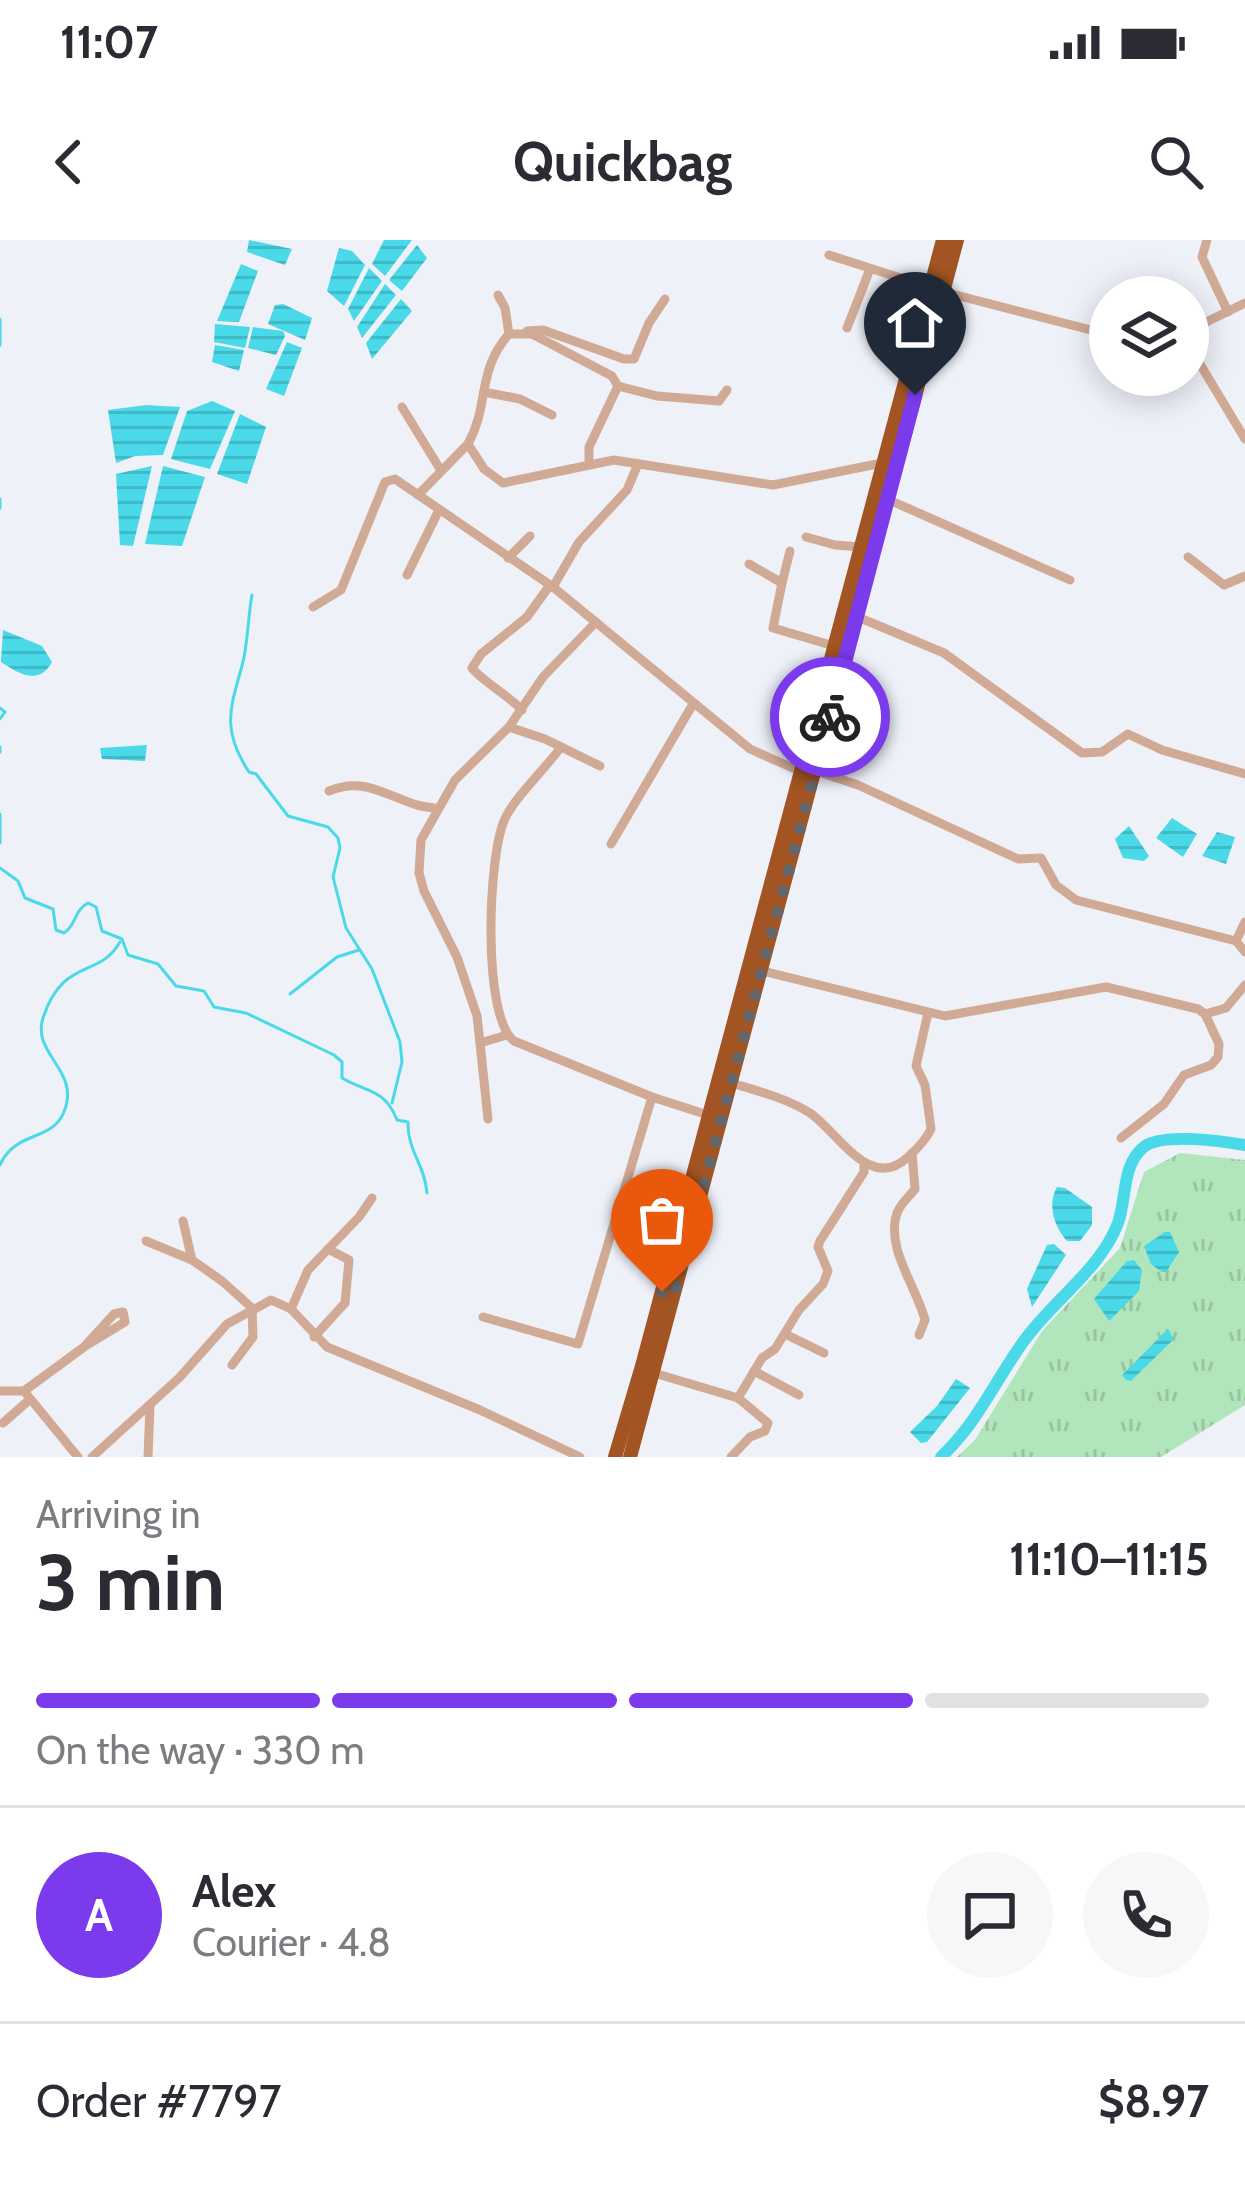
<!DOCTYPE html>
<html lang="en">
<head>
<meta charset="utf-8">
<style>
	:root { --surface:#fff; --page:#f7f7f7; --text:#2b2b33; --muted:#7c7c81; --line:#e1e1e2; --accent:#7c3aed }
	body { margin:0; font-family:Cabin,sans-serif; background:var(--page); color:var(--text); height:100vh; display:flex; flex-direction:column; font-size:45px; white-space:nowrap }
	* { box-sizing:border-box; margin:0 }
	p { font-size:39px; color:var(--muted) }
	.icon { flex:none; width:66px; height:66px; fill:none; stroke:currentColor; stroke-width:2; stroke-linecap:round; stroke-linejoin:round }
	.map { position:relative; height:1217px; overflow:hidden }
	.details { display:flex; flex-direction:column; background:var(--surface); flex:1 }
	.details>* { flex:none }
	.buttons { position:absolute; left:1089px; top:36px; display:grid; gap:24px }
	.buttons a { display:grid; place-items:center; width:120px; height:120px; border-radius:50%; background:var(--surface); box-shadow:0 6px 30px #0003; font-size:60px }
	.pin { position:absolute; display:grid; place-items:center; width:102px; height:102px; color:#fff; margin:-123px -51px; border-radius:50% 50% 50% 0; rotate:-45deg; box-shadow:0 0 12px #0007 }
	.pin .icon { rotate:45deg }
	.courier { position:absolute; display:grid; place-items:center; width:120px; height:120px; margin:-60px; border:9px solid #7c3aed; border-radius:50%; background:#fff; color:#222; box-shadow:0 3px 15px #0007 }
	.headline em { font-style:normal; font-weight:800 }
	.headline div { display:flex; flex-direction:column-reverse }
	.headline { display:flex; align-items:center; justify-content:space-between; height:204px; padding:0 36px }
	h1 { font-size:78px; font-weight:800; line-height:90px }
	.bar { display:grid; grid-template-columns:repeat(4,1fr); gap:18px 12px; align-content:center; height:144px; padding:0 36px }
	.bar i { height:15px; border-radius:9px; background:var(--line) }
	.bar .active { background:var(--accent) }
	.bar p { grid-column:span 4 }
	.line { display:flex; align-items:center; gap:30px; padding:0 36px; border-top:3px solid var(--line) }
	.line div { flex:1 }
	.round { display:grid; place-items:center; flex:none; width:126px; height:126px; border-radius:63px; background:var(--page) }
	.status { display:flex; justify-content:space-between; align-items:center; height:84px; padding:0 60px; background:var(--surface); direction:ltr }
	.status svg { height:33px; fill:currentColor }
	header { display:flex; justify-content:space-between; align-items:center; height:156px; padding:0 36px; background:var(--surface); font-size:54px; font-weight:800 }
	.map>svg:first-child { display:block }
</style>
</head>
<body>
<div class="status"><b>11:07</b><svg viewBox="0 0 49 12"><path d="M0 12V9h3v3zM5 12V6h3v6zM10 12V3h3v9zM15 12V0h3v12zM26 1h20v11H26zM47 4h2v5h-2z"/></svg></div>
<header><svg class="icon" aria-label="back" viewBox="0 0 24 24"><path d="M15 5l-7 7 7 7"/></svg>Quickbag<svg class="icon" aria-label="search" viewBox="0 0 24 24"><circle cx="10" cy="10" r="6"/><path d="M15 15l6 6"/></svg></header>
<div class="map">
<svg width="1245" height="1217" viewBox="0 0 1245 1217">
	<defs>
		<pattern id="grass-tufts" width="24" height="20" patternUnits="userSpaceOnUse" patternTransform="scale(3)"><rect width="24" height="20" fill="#b1e5bb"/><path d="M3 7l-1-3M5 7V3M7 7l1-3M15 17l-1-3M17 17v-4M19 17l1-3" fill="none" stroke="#98c4a0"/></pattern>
		<pattern id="water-rules" width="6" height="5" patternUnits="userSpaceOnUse" patternTransform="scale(3)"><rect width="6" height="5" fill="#4ad9e8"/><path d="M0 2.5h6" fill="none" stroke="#40bac7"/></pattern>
	</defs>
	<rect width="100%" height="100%" fill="#eef1f8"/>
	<polygon fill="url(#grass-tufts)" points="1180,913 1245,920 1245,1165 1161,1217 957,1217 975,1200 1042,1091 1120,1008 1144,932"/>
	<g fill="url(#water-rules)">
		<polygon points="249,0 292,9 285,25 247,12"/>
		<polygon points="384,0 412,0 385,36 372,24"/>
		<polygon points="417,5 427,18 402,51 389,40"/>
		<polygon points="339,8 352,11 365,25 344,66 327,51"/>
		<polygon points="241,24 258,31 239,82 217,81"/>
		<polygon points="369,28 382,41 354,81 348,69"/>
		<polygon points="385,44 396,55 362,98 357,87"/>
		<polygon points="401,59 412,71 372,119 366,103"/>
		<polygon points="283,64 312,78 305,100 268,84 275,65"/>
		<polygon points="215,84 250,87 245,108 214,102"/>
		<polygon points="253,87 283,91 285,96 276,115 248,108"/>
		<polygon points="287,102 302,108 284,156 266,149"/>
		<polygon points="215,105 244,110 239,131 212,122"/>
		<polygon points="212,161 235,171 210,229 171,219 187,171"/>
		<polygon points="146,165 180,167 163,215 135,216 116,223 108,170"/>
		<polygon points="240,174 266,187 247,244 217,234"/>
		<polygon points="152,226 133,306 120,305 116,234"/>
		<polygon points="163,226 205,237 182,306 145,304"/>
		<path d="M3,390L42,406L52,422C39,446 19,434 1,422Z"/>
		<polygon points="147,505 145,521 102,519 100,508"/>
		<polygon points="1172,578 1197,594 1183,617 1156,598"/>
		<polygon points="1129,586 1149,616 1144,621 1123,618 1115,599"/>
		<polygon points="1217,592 1235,597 1226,624 1202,616"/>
		<path d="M1057,947L1065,948L1092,967V985L1080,1001H1067C1054,987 1047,964 1057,947Z"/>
		<polygon points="1165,992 1170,992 1179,1012 1166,1032 1162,1032 1151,1024 1144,1006"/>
		<polygon points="1054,1004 1066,1015 1032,1067 1027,1049 1047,1005"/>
		<polygon points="1134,1020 1142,1030 1139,1051 1109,1081 1094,1059 1127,1021"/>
		<polygon points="1168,1089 1174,1099 1131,1141 1126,1140 1122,1135"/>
		<polygon points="956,1139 970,1148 927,1202 921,1203 910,1192 937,1166"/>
	</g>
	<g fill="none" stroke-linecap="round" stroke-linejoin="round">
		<g stroke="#4ad9e8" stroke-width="3">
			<polyline points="0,79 0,105"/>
			<polyline points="0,259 0,268"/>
			<path d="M252,355C248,377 248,400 243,422C231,467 220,488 249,532L256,534L288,576L328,587L338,598L340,608L333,637L346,688L372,729L400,802L402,822L392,863"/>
			<polyline points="0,468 5,472 0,479"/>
			<polyline points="0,507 0,512"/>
			<polyline points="0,574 0,603"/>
			<path d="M0,628L18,641L25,658L53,669L56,690L64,693C76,686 74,670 88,663L96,667L102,691L122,699L128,715L158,724L176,746L204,751L214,767L246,773L334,815L342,822V838C368,853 385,849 397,880L408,882C407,910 425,925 427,953"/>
			<polyline points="290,754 337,717 359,710"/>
			<path d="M0,925C15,891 51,901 63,874C83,831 31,815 43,778C63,717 99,739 120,702"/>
		</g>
		<path stroke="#4ad9e8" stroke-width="12" d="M941,1217C977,1183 993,1145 1021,1105C1049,1063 1100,1031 1118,983C1127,959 1121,924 1145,906C1165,893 1222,901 1245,905"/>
		<g stroke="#d1aa95" stroke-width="9">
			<polyline points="1207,0 1202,17 1228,72"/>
			<polyline points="829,15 944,52 1110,95"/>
			<polyline points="498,55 505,68 509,94"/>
			<polyline points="847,88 870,29"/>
			<polyline points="527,91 543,90 624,119 634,119 649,83 665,59"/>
			<polyline points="1188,91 1245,63"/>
			<polyline points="1188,104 1245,199"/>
			<path d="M727,150L719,161L657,156L618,146L612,136L532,94H509C476,132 490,164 468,204L484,229L503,243L614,220L773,245L882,223"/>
			<polyline points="484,152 520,159 552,175"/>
			<polyline points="402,167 440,229"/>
			<polyline points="589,223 589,207 618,146"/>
			<polyline points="418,255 468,204"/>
			<polyline points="887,259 1070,340"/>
			<polyline points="806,297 835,305 860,307"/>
			<polyline points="1188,317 1224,345 1245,336"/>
			<polyline points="508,318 530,296"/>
			<polyline points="749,324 782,343 773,388 834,406"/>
			<polyline points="407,335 439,270"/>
			<polyline points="782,343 790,311"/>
			<polyline points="553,347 579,302 627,250 638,224"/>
			<polyline points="313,367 341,350 385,242 395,239 553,347 750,509 804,533"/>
			<polyline points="853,375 944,413 1082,513 1102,512 1128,494 1162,510 1245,534"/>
			<path d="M522,470C507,454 482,441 472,428L481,414L527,377L550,345"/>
			<polyline points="509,487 545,499 600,526"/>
			<path d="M561,507C546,528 512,560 504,581C488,619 482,776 514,801L652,857L708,875"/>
			<polyline points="816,531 858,545 1018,619 1041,618 1056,645 1076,660 1236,701"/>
			<path d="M329,551C371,533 396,566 435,568"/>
			<polyline points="611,604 693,464"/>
			<polyline points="1245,682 1236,701 1245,712"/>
			<polyline points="758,730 945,776 1106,747 1198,769 1205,774 1219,804 1218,817 1211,825 1184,835 1164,864 1121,898"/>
			<polyline points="1205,774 1226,768 1245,745"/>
			<polyline points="507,795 480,803 477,776 457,717 424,651 419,633 421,600 455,540 509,487 543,437 596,382"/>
			<polyline points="480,803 488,879"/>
			<path d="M731,843C758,851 786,858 810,873C838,892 870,953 908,917C917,909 926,900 931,889L925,845L916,826L928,773"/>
			<path d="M912,913L915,949C909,957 901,963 897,973C885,1007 917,1048 925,1080L919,1095"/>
			<polyline points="183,981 192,1020 222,1041 252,1068 253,1097 232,1125"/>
			<polyline points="146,1001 192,1020"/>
			<polyline points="291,1069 308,1030 359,977 372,958"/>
			<polyline points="483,1077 578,1104 652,857"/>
			<polyline points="785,1094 824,1113"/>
			<polyline points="314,1097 345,1063 349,1020 328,1009"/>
			<polyline points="754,1131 799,1155"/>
			<polyline points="654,1133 738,1158 762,1118 775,1109 799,1070 823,1044 828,1031 818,1007 820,1001 864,932 864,923"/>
			<polyline points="0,1151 24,1151"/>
			<polyline points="3,1183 28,1161"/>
			<polyline points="78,1217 24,1151 84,1107 125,1082 123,1072 114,1074 84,1107"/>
			<polyline points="92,1217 179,1138 227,1084 271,1060 291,1069 327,1107 480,1170 580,1217"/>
			<polyline points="148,1217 150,1166"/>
			<polyline points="731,1217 750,1197 765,1191 768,1183 738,1158"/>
		</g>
		<g stroke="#a25422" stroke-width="14">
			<polyline points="615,1217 642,1126 943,0"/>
			<polyline points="630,1217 957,0"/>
		</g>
	</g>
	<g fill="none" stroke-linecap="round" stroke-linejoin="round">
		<polyline stroke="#65676a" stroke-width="12" stroke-dasharray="0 21.6" points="662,1052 674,1056 830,477"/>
		<polyline stroke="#7c3aed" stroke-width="15" points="830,477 915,155"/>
	</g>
</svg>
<div class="buttons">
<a><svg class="icon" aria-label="layers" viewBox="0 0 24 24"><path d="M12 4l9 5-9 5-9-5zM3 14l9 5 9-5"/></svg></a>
</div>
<div class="pin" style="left:662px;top:1052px;background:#ea580c"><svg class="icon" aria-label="bag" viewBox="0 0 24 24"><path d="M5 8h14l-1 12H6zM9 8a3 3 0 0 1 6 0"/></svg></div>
<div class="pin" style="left:915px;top:155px;background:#1f2937"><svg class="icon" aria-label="home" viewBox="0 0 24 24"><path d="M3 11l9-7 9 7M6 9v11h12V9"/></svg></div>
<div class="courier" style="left:830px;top:477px"><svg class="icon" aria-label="bike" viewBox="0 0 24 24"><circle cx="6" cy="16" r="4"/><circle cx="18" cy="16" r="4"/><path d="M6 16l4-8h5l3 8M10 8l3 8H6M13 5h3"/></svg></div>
</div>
<section class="details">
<div class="headline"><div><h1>3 min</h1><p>Arriving in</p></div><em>11:10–11:15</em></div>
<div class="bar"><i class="active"></i><i class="active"></i><i class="active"></i><i></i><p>On the way · 330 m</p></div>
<div class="line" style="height:216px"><b class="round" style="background:var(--accent);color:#fff">A</b><div><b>Alex</b><p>Courier · 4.8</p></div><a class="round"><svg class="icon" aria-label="chat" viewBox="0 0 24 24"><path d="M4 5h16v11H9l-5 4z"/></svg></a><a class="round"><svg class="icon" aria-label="phone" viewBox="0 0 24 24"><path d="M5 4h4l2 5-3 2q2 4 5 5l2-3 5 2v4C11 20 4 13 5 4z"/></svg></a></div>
<div class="line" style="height:156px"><div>Order #7797</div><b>$8.97</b></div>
</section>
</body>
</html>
